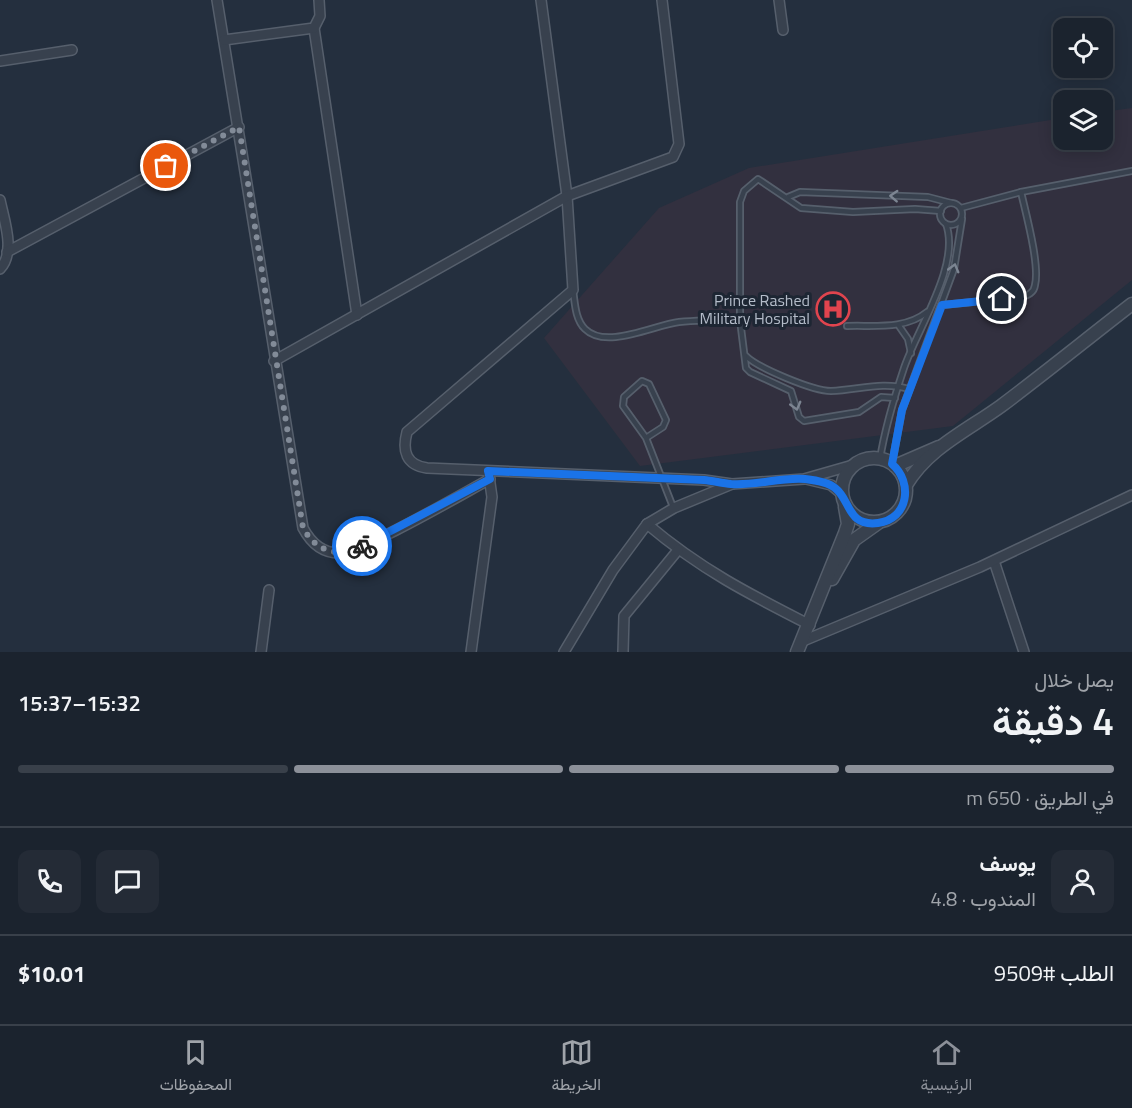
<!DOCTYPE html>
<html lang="ar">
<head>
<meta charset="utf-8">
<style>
	:root { --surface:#1b232e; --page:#242b36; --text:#f1f3f6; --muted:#a0a4aa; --line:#39404a; --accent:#8c9099 }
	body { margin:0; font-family:"Titillium Web",Vazirmatn,sans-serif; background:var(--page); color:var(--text); direction:rtl; height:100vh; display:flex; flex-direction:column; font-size:22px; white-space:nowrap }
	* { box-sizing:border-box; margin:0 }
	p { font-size:20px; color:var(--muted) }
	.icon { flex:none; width:33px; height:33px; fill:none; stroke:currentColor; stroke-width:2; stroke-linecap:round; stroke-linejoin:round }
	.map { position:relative; height:652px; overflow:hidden; direction:ltr }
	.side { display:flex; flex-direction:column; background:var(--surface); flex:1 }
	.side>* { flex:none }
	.tools { position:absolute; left:1053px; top:18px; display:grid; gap:12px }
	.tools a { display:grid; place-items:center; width:60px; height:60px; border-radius:12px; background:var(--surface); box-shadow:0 3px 15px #0003,0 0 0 2px var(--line); font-size:30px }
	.pin { position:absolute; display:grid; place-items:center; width:51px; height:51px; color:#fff; margin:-26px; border:3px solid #fff; border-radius:50%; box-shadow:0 2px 6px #0007 }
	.courier { position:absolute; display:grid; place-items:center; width:60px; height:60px; margin:-30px; border:4px solid #1a73e8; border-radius:50%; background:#fff; color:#222; box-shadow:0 2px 8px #0007 }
	.headline em { font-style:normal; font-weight:600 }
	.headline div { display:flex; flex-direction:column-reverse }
	.headline { display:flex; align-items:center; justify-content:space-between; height:102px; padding:0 18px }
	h1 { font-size:39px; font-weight:600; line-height:45px }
	.bar { display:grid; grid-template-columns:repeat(4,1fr); gap:9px 6px; align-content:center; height:72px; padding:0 18px }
	.bar i { height:8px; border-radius:4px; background:var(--line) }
	.bar .on { background:var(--accent) }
	.bar p { grid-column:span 4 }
	.line { display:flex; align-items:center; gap:15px; padding:0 18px; border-top:2px solid var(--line) }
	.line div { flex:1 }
	.round { display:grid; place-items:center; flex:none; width:63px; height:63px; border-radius:12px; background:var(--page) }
	.dock { display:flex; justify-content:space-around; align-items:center; height:84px; border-top:2px solid var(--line); background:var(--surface); font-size:16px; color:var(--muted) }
	.dock a { display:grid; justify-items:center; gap:3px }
	.dock .on { color:var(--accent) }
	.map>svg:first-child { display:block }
</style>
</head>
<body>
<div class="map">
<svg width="1132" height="652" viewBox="0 0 1132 652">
	<rect width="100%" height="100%" fill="#242f3e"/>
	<polygon fill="#32303f" points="1132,108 1132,280 953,426 640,466 544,338 659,208 749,168 1063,118 1064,140 1102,140 1103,112"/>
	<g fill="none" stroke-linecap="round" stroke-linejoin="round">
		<g stroke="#565f6c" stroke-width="8">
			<g id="service">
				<polyline points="788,197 800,192 928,197 951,203"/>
				<circle cx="951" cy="214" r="11"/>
				<polyline points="961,208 1021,192 1132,171"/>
				<path d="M573,290C575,303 575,319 585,329C606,350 654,325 679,322C699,320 720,320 740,320"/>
				<path d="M943,305L1022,297C1028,295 1034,293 1035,285C1040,265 1026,214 1021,192"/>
				<path d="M847,326C874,325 905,330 927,312"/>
				<polyline points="899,326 908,339 911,353"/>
				<path d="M746,356C758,368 813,391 831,391C859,390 882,381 909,389"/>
				<polyline points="895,398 881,397 859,412 804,421 799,417 791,391 750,372 746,368 740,320 740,202 744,191 758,179 801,208 853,212 915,209 941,211"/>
				<polyline points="646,438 663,427 666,420 649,384 642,381 624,397 623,406 646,438 673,507"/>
				<path d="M880,459C885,428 894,398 904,368C917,329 961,265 946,224"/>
				<polyline points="892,464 902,410 954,269 962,219"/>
			</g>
		</g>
		<g stroke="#565f6c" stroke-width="12">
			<g id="minor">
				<path d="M217,0L303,528C311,543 322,553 339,553C363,552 462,494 490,479"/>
				<path d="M541,0L567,196L573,290L407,432C402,451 406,465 427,468L704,480L732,484"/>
				<polyline points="779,0 783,30"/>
				<polyline points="314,28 357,315"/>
				<polyline points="224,40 314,28 320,16 319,0"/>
				<polyline points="0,61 72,50"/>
				<path d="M0,200C4,220 16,252 0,269"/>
				<polyline points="7,252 239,127"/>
				<polyline points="274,361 567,196 673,157 679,144 662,0"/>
				<polyline points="806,479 831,485 842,494"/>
				<path d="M647,524C700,569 749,594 810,625"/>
				<polyline points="994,561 1024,652"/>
				<polyline points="803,641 980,567 1132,495"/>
				<polyline points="261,652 269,590"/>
				<polyline points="471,652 492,497 489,476"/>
				<polyline points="564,652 613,570 647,524 674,508 732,484 804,479 853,465"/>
				<polyline points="623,652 624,616 678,550"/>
			</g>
		</g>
		<g stroke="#565f6c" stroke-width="15">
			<g id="tertiary">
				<circle cx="874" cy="490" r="32"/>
				<polyline points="895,466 939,447"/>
				<path d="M906,485C928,448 968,430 1001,406C1045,373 1088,338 1132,304"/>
				<polyline points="832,579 854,540 878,523"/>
				<polyline points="797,652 845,533 848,524 845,507"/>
			</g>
		</g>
		<use href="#service" stroke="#38414e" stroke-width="4.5"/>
		<use href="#minor" stroke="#38414e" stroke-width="9"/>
		<use href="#tertiary" stroke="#38414e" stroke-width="12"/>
	</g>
	<defs><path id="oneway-chevron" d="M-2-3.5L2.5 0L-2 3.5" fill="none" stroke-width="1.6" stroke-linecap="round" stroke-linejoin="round" transform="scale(1.5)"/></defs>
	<g stroke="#7c8592">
		<use href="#oneway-chevron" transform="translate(894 196) rotate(-177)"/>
		<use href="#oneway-chevron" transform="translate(954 268) rotate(-75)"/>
		<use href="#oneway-chevron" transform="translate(796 406) rotate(75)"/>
	</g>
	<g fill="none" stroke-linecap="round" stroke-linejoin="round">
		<path stroke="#828b98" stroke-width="6" stroke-dasharray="0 10.8" d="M166,166L239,127L303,528C316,551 338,559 362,546"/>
		<path stroke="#1a73e8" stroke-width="8" d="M362,546L490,479L488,471L704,480C713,481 722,483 731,484C755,486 781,477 805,479C814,480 828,482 835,488C851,500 847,527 878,523C909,519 913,482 892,464L902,410L942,305L1002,299"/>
	</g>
	<defs>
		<g id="hospital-ring" transform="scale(1.725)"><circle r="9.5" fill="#1d2633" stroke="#e0444e" stroke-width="1.5"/><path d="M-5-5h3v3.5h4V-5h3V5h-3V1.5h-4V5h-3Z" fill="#e0444e"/></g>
	</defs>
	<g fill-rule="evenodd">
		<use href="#hospital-ring" x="833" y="309"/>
	</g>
	<g text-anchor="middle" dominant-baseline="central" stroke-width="6" stroke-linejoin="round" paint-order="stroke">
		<g font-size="16" fill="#b4bcc9" stroke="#1d2633" text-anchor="end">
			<text x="810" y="300">Prince Rashed<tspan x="810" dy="18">Military Hospital</tspan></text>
		</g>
	</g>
</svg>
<div class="tools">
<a><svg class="icon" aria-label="locate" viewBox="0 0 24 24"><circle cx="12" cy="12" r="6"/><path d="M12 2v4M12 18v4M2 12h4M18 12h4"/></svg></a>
<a><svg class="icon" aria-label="layers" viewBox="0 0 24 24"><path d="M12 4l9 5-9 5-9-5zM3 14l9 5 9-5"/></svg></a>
</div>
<div class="pin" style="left:166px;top:166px;background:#ea580c"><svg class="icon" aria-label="bag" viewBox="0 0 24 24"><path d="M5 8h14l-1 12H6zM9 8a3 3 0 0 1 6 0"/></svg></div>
<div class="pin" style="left:1002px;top:299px;background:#1f2937"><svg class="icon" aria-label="home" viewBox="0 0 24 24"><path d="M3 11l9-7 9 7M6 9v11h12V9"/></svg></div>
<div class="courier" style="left:362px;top:546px"><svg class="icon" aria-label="bike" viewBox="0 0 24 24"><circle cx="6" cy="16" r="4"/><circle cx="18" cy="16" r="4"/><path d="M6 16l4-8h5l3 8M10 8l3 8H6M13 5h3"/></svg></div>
</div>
<section class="side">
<div class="headline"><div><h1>4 دقيقة</h1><p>يصل خلال</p></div><em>15:32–15:37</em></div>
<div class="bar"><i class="on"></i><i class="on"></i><i class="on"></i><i></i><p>في الطريق · 650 m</p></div>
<div class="line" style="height:108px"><a class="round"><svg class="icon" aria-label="person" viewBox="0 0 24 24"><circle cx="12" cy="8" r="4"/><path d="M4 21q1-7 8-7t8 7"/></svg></a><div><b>يوسف</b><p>المندوب · 4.8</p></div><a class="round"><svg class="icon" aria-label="chat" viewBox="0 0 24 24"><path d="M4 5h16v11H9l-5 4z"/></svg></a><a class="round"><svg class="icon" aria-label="phone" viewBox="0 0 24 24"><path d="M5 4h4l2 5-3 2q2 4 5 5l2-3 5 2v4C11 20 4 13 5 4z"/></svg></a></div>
<div class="line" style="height:78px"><div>الطلب #9509</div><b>$10.01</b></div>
</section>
<nav class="dock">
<a class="on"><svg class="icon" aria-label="home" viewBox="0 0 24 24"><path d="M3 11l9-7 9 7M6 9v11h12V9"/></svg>الرئيسية</a>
<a><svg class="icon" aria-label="map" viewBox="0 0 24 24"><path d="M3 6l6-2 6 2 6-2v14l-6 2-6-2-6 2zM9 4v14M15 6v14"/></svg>الخريطة</a>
<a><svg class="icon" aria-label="saved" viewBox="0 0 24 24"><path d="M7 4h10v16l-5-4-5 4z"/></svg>المحفوظات</a>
</nav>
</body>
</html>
